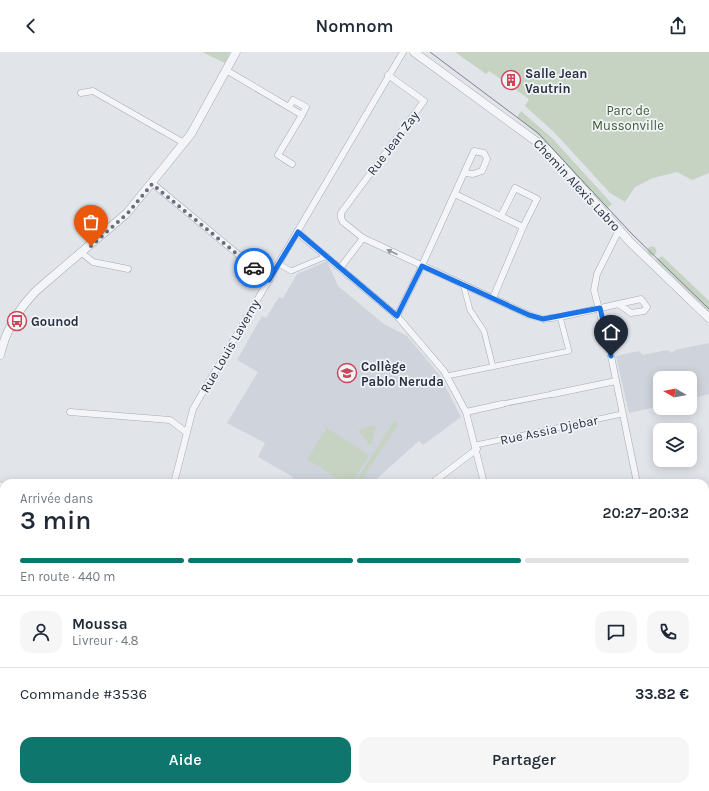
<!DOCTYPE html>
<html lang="fr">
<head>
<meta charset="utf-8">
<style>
	:root { --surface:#fff; --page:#f6f6f7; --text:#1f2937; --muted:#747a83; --line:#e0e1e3; --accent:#0f766e }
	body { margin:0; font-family:Karla,sans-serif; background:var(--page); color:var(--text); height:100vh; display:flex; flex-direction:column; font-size:15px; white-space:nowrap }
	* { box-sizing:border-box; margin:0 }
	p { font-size:13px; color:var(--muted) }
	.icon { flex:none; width:22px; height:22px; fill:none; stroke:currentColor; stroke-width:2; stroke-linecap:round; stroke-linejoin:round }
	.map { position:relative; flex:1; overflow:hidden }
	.sheet { position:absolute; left:0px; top:427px; width:709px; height:312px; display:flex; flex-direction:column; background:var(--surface); border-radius:12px 12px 0 0; box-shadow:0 2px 10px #0003 }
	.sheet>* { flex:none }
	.needle { width:26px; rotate:279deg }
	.controls { position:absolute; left:653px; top:319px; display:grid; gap:8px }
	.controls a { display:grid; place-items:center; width:44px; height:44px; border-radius:8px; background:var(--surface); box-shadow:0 2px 10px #0003; font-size:20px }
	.pin { position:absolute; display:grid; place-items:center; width:34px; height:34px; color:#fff; margin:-41px -17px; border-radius:50% 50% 50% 0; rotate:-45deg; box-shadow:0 0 4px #0007 }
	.pin .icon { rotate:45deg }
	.courier { position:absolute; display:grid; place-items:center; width:40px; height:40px; margin:-20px; border:3px solid #1a73e8; border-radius:50%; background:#fff; color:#222; box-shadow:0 1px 5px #0007 }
	.head em { font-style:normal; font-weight:600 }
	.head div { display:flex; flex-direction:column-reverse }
	.head { display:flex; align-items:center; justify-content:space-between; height:68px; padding:0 20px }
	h1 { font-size:26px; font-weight:600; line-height:30px }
	.bar { display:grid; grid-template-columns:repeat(4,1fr); gap:6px 4px; align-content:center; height:48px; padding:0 20px }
	.bar i { height:5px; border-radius:3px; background:var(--line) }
	.bar .current { background:var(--accent) }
	.bar p { grid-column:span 4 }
	.line { display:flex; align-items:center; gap:10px; padding:0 20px; border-top:1px solid var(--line) }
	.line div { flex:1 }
	.round { display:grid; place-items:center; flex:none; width:42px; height:42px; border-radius:12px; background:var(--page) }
	.action { display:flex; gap:8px; margin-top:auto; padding:8px 20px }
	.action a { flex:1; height:46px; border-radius:12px; background:var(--accent); color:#fff; font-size:16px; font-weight:600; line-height:46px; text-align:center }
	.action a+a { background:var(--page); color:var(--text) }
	header { display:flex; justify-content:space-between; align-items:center; height:52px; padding:0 20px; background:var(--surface); font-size:18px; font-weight:600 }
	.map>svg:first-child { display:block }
</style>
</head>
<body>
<header><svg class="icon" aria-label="back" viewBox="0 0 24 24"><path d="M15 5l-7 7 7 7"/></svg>Nomnom<svg class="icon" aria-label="share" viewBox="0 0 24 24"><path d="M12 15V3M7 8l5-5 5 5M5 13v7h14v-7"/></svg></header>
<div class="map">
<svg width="709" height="739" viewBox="0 0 709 739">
	<rect width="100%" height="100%" fill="#e1e4e9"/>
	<g fill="#cfd3db">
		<polygon points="327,209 338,234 384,272 407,284 439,322 461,365 423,393 419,389 372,431 290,431 293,425 258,405 265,391 227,371 258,320 237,308 262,264 266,266 279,245 283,246 297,222"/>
		<polygon points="709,291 709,342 690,347 690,326 660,326 660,354 629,361 616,304 639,299 643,303 667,298 672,301 675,298"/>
	</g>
	<g fill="#c6d3c2">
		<polygon points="202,0 230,0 225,11"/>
		<polygon points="455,0 709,0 709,121 692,128 677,120 653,126 635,135 625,150 610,141 554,80 525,54 529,47 489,19 486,22"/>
		<polygon points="521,59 553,87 612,152 607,156 543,87 517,65"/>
		<circle cx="652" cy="199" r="4.5"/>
		<polygon points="662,204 709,249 709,259 656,208"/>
		<polygon points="394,369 398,372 360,431 355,431"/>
		<polygon points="370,374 376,375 372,388 373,392 368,393 367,389 358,379"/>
		<polygon points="327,376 369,403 352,431 345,431 307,407"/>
	</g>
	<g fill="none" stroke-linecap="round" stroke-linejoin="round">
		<g stroke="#a6abb3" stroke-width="6">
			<g id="pedestrian">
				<polyline points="279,212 291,219 327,204"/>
				<polyline points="463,232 470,258 484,279 493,315"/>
				<polyline points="447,324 569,299 560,265"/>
				<polyline points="502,352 553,342"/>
				<polyline points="476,393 622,362"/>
			</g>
		</g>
		<g stroke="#a6abb3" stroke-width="7">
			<g id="minor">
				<polyline points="226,18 302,63 278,103 292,112"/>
				<polyline points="388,23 424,49 341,161 341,166 343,170 363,186 529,263 543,267 560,265 641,247 647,255 644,259 631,261 620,253"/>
				<polyline points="81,41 93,39 184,91"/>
				<polyline points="289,55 293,48 306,55 302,63"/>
				<polyline points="152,131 269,228"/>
				<polyline points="455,142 523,175 493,246"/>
				<polyline points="501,164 515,136 537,147 523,175"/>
				<polyline points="619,178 597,222 594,238 611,304 637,431"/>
				<polyline points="297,180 397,264 444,319 466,360 484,431"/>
				<polyline points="82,201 93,210 128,217"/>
				<polyline points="341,215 363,186"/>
				<polyline points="397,264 419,220 474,99 484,101 487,107 482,119 473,122 464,121"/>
				<polyline points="553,342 616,329"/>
				<polyline points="70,360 170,368 186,380"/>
				<polyline points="466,360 502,352"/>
				<polyline points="174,431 193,357 403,0"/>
				<polyline points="432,431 477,397"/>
				<polyline points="0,477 4,477"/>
				<polyline points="705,517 709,522"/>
				<polyline points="705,569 709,557"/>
				<polyline points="127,735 127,739"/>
				<polyline points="228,735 228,739"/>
				<polyline points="421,735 421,739"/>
				<polyline points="494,735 494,739"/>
				<polyline points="554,735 554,739"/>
				<polyline points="610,735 610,739"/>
				<polyline points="671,739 671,735"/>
			</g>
		</g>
		<g stroke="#a6abb3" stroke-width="9">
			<g id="tertiary">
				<polyline points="414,0 548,98 630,190 709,266"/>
				<path d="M0,303C6,278 19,256 37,238L127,161L191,82L236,0"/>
				<polyline points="0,434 4,469"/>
				<polyline points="0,540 4,524"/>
			</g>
		</g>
		<g stroke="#a0a8b5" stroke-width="11">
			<g id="primary">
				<polyline points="705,723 709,723"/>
				<polyline points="0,735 4,734"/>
			</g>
		</g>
		<use href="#pedestrian" stroke="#f3f5f8" stroke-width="5"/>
		<use href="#minor" stroke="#f3f5f8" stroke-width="6"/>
		<use href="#tertiary" stroke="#f3f5f8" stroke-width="8"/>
		<use href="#primary" stroke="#fff" stroke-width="10"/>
		<polyline stroke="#7a8393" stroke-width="1" points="430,0 538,81 632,182 709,257"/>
	</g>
	<defs><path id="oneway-solid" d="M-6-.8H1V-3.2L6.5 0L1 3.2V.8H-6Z"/></defs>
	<use fill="#8e939c" href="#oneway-solid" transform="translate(392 200) rotate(-155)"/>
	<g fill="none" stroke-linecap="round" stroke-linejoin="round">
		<polyline stroke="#69707c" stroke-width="4" stroke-dasharray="0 7.2" points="91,194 128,161 152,132 254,216"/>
		<polyline stroke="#1a73e8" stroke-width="5" points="254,216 269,228 298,180 397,264 422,214 529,263 543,267 600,256 611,304"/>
	</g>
	<defs>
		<g id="building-ring" transform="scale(1)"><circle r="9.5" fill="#f0f3f7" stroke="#cc4859" stroke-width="1.5"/><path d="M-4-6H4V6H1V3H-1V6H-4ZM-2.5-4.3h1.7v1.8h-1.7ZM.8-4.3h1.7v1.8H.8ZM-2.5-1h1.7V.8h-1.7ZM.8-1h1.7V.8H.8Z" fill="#cc4859"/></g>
		<g id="bus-ring" transform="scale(1)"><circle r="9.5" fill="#f0f3f7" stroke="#cc4859" stroke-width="1.5"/><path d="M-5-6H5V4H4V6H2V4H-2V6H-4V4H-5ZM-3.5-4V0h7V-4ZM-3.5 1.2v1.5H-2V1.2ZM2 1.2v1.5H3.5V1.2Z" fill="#cc4859"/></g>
		<g id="school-ring" transform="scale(1)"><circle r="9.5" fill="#f0f3f7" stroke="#cc4859" stroke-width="1.5"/><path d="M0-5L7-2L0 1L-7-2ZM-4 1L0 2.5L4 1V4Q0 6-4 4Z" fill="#cc4859"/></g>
	</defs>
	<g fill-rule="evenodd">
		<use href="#building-ring" x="511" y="28"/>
		<use href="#bus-ring" x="17" y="269"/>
		<use href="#school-ring" x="347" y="321"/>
	</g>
	<g text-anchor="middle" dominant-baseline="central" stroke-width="3.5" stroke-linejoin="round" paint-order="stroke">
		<g font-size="13" font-weight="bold" fill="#293141" stroke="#f0f3f7" text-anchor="start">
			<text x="525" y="21">Salle Jean<tspan x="525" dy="15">Vautrin</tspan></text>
			<text x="31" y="269">Gounod</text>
			<text x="361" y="314">Collège<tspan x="361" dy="15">Pablo Neruda</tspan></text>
		</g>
		<g font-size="13" fill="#3d5c37" stroke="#f0f3f7">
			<text x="628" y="58">Parc de<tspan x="628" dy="15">Mussonville</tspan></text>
		</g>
		<g font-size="13" fill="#293141" stroke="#f0f3f7">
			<text transform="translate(393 91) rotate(-53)">Rue Jean Zay</text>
			<text transform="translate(577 133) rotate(47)">Chemin Alexis Labro</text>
			<text transform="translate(230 294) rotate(-60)">Rue Louis Laverny</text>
			<text transform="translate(549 378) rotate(-12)">Rue Assia Djebar</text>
		</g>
	</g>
</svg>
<div class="controls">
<a><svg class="needle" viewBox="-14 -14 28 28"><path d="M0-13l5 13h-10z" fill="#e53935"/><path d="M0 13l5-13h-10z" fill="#747a83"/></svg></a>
<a><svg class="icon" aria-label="layers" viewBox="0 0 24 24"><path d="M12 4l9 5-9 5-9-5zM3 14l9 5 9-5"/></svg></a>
</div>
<div class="pin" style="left:91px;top:194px;background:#ea580c"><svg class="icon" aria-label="bag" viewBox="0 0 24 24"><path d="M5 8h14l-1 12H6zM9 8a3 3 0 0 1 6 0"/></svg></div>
<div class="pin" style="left:611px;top:304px;background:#1f2937"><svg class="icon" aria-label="home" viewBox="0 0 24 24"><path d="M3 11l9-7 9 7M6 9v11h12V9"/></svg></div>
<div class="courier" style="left:254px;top:216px"><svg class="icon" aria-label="car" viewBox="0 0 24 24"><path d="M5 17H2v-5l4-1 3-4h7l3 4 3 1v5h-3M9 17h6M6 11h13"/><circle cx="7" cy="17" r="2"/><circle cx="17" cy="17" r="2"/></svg></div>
<section class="sheet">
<div class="head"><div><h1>3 min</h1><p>Arrivée dans</p></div><em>20:27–20:32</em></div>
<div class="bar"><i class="current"></i><i class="current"></i><i class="current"></i><i></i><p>En route · 440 m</p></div>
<div class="line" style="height:72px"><a class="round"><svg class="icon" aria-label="person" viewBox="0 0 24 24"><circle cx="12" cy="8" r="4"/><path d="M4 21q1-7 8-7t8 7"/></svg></a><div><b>Moussa</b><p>Livreur · 4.8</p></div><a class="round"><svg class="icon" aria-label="chat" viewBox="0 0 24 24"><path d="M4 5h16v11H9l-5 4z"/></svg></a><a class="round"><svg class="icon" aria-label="phone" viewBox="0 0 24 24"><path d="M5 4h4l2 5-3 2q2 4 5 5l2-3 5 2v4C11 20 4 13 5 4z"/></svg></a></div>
<div class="line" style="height:52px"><div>Commande #3536</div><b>33.82 €</b></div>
<div class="action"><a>Aide</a><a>Partager</a></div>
</section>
</div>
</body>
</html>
